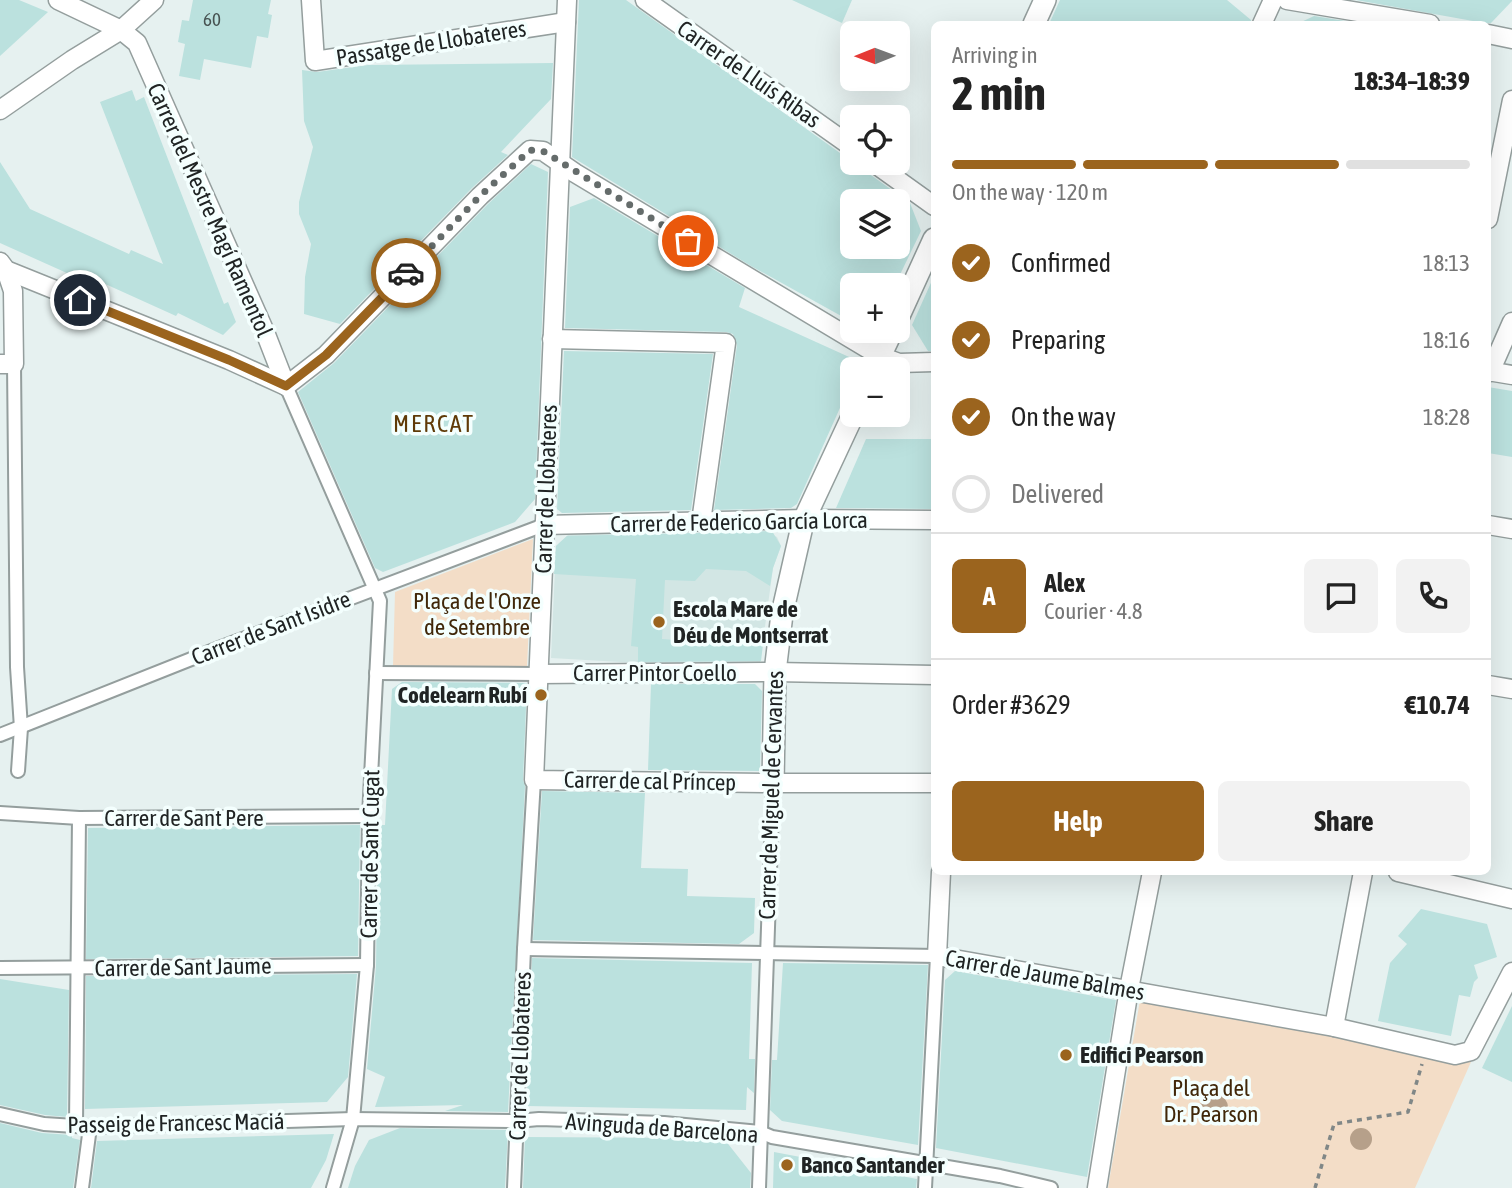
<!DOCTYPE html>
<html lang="en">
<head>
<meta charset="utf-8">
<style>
	:root { --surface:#fff; --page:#f2f2f2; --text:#222; --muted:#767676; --line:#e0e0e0; --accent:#9b641e }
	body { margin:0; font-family:"Asap Condensed",sans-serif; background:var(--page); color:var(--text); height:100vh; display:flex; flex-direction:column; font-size:26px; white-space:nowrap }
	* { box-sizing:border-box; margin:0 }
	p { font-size:23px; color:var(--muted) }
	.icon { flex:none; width:38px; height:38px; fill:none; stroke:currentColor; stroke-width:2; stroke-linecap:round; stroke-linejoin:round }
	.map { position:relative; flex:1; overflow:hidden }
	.sheet { position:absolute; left:931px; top:21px; width:560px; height:854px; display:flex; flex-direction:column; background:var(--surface); border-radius:10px; box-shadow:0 7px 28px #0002 }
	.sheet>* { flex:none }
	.needle { width:46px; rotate:269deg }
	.tools { position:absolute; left:840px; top:21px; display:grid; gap:14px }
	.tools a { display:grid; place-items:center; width:70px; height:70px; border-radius:10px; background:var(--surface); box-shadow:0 7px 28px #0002; font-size:35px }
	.pin { position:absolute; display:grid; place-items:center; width:60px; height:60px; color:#fff; margin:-30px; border:4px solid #fff; border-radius:50%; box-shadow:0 2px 7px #0007 }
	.courier { position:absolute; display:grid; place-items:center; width:70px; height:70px; margin:-35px; border:5px solid #9b641e; border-radius:50%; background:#fff; color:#222; box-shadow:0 2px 9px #0007 }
	.overview em { font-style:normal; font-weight:700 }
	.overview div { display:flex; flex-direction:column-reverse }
	.overview { display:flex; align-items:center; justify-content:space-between; height:119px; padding:0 21px }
	h1 { font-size:46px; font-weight:700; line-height:52px }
	.bar { display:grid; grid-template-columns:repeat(4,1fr); gap:10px 7px; align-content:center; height:84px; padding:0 21px }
	.bar i { height:9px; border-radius:5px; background:var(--line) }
	.bar .on { background:var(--accent) }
	.bar p { grid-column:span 4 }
	.line { display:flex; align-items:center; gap:18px; padding:0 21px; border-top:2px solid var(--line) }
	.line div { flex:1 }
	.round { display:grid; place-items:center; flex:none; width:74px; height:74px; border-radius:10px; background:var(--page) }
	ol { padding:0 21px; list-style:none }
	li { display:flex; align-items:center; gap:21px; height:77px }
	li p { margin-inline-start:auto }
	li .icon { padding:7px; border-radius:50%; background:var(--accent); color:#fff; stroke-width:4 }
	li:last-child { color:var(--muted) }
	li i { width:38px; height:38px; border:4px solid var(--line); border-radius:50% }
	.primary-button { display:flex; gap:14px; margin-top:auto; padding:14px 21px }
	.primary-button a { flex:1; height:80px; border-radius:10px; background:var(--accent); color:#fff; font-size:28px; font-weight:700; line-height:80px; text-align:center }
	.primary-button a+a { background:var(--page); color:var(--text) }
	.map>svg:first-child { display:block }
</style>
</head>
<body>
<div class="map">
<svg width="1512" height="1188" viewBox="0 0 1512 1188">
	<rect width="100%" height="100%" fill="#e6f1f0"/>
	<polygon fill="#d2e6e4" points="569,534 771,534 777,537 781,546 773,568 760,663 638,663 551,658 556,546"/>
	<g fill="#f3ddc7">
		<polygon points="533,539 527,666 393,666 395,592"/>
		<polygon points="1140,1000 1471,1062 1415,1188 1108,1188"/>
	</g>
	<g fill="#b6a08a">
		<circle cx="1214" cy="1108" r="14"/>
		<circle cx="1361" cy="1139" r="11"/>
	</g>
	<g fill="#bbe1de" fill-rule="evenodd">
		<polygon points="0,0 19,0 48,12 0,56"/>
		<polygon points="193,0 271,0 268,14 272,15 268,38 257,36 251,68 204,59 200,80 179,76 185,44 178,42 182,20 189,21"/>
		<path d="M579,0H626L910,203L921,231L895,285H852V322L751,266L572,157ZM852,201H898V247H852Z"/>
		<polygon points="792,0 852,0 842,23"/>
		<polygon points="1060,0 1227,0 1251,20 1251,24 1049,24"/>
		<polygon points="1356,0 1512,0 1512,1 1491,23 1484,23"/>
		<polygon points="1314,16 1364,24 1297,24"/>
		<polygon points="553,63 551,99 501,152 508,155 472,188 340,324 304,314 305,277 311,244 299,214 299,202 313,147 304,121 302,70 317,72 368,65"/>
		<polygon points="132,90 136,101 144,97 224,304 228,302 236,322 223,335 178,313 176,316 81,273 78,278 0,243 0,162 30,209 129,254 131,250 163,264 100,102"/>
		<polygon points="531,164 548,172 535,499 515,522 383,572 375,568 298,392 334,363 488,204"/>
		<polygon points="594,198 745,288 739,307 858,361 858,368 852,369 852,381 797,504 791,508 714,510 737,345 733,334 726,332 565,328 570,207"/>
		<polygon points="934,276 934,351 928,351 912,325"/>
		<polygon points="564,351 713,354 691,510 562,513 557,509"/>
		<polygon points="1488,387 1512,391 1512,457 1488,453"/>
		<polygon points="866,439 934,439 934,509 836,508"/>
		<polygon points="772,531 781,546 773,568 770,586 746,571 706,569 695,581 665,580 662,639 716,643 717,634 764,636 761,661 638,662 638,647 631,646 636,579 554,574 556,546 567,536"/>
		<polygon points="402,682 527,683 523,780 525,786 508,1112 445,1111 463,1105 375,1107 385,1077 367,1069 376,966 378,825 385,825 392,689"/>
		<polygon points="651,684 755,684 762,691 760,771 648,770"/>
		<polygon points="542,791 645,793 641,868 688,869 687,896 755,898 754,933 739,944 533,940"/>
		<polygon points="360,825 358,956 86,959 88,828"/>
		<polygon points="1421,909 1487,924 1497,957 1474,965 1478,978 1474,982 1470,997 1459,995 1451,1036 1378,1021 1390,963 1407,944 1398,936"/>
		<polygon points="532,958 752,963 749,1059 755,1059 754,1093 747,1087 746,1110 526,1106"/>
		<polygon points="783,963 928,965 918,1145 782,1121 770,1110 772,1060 777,1060"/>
		<polygon points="955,971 1116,1000 1087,1177 936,1148 945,980"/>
		<polygon points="357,974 348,1077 327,1102 85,1109 86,976"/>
		<polygon points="0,979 69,990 67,1117 45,1115 0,1105"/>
		<polygon points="1512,1006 1512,1082 1482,1068"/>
		<polygon points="0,1123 42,1133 72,1135 72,1138 80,1140 73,1188 0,1188"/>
		<polygon points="400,1128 508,1130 505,1188 348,1188 355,1166 369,1140"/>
		<polygon points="334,1134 326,1160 311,1188 91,1188 97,1141"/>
		<polygon points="696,1136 725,1140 751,1173 750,1188 523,1188 525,1137 696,1138"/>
		<polygon points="774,1152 917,1179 916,1188 773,1188"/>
	</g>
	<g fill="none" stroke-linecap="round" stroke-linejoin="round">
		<g stroke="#949e9d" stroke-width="16">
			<g id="pedestrian">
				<polyline points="14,364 17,667 21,728 18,771"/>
				<polyline points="286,386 380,601 369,816 367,965 353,1119 333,1188"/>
				<polyline points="376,673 538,674"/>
				<polyline points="0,735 219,648 544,525"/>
				<polyline points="0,813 79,818 369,816"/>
				<polyline points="524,949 937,956 925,1188"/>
				<polyline points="0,968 367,965"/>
				<polyline points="0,1114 44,1124 90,1127 353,1119 517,1121 539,1119 664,1123 760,1132 772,1137 1000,1176 1051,1188"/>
				<polyline points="76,1125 79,818"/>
				<polyline points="82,1188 90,1127"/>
				<polyline points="514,1188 524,949 534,780"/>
				<polyline points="759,1188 773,783"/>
			</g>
		</g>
		<g stroke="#949e9d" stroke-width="21">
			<g id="minor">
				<polyline points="58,0 121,30 137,43 265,332 286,386"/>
				<polyline points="311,0 315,61 566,22"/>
				<polyline points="567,0 534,780 773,783 934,783"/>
				<polyline points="645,0 852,147"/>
				<polyline points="1287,0 1430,24"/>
				<polyline points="1262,24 1273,0"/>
				<polyline points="1488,34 1512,39"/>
				<polyline points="0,110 72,60 121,30 154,0"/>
				<polyline points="874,163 934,206"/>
				<polyline points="1488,219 1512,100"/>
				<polyline points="0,262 6,270 229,360 286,386"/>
				<polyline points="552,339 726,343 701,522"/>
				<polyline points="0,364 14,364 13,291 6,270"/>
				<polyline points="1488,371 1512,375"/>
				<polyline points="1490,372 1512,322"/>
				<polyline points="286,386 326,355 480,196 530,150 543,151 575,173 880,356 899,363 934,362"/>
				<polyline points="544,525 805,519 934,520"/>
				<polyline points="1488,525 1512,529"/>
				<polyline points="538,674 775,672 934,675"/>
				<polyline points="1488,685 1512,689"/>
				<polyline points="941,872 937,956 1334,1027 1455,1055 1471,1051 1512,972"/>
				<polyline points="1398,872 1512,899"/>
				<polyline points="1334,1027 1363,872"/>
				<polyline points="1097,1188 1129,989 1152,872"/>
			</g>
		</g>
		<g stroke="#949e9d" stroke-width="24">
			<g id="tertiary">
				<polyline points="1034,24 1045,0"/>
				<polyline points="898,318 934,239"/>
				<polyline points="874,369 892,331"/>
				<polyline points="773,783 775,672 782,614 803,522 853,415"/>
			</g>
		</g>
		<polyline stroke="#808787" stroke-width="3.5" stroke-dasharray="5 5" stroke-linecap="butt" points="1315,1188 1334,1124 1408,1112 1422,1064"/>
		<use href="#pedestrian" stroke="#fff" stroke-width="12"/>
		<use href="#minor" stroke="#fff" stroke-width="18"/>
		<use href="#tertiary" stroke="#fff" stroke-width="21"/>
	</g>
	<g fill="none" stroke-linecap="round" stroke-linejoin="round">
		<polyline stroke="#656c6b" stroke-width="7" stroke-dasharray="0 12.6" points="406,273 480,196 530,150 543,151 688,241"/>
		<polyline stroke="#9b641e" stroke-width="9" points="80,300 229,360 286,386 326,355 406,273"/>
	</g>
	<g fill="#9b641e" stroke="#f4fffe" stroke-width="2.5">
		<circle cx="659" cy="622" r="7"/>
		<circle cx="541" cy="695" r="7"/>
		<circle cx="1066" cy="1055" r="7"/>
		<circle cx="787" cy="1165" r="7"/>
	</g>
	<g text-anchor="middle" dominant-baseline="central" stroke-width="7" stroke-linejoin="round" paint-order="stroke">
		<g font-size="19" fill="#475352">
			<text x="212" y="19">60</text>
		</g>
		<g font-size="23" fill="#202424" stroke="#f4fffe">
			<text transform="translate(431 43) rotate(-9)">Passatge de Llobateres</text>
			<text transform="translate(749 74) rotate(35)">Carrer de Lluís Ribas</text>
			<text transform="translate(210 210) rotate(66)">Carrer del Mestre Magí Ramentol</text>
			<text transform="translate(546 489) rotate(-88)">Carrer de Llobateres</text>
			<text transform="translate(739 522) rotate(-1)">Carrer de Federico García Lorca</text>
			<text transform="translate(271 628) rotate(-21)">Carrer de Sant Isidre</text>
			<text x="655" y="673">Carrer Pintor Coello</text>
			<text transform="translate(650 781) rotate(1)">Carrer de cal Príncep</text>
			<text transform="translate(771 795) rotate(-88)">Carrer de Miguel de Cervantes</text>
			<text x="184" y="818">Carrer de Sant Pere</text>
			<text transform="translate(370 854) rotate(-89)">Carrer de Sant Cugat</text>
			<text transform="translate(183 967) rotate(-1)">Carrer de Sant Jaume</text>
			<text transform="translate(1045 975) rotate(10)">Carrer de Jaume Balmes</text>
			<text transform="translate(520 1056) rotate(-88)">Carrer de Llobateres</text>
			<text transform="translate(176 1123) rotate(-1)">Passeig de Francesc Maciá</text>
			<text transform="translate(662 1128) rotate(4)">Avinguda de Barcelona</text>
		</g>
		<g font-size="23" fill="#402709" stroke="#f4fffe">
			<text x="477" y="601">Plaça de l'Onze<tspan x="477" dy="26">de Setembre</tspan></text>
			<text x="1211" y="1088">Plaça del<tspan x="1211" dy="26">Dr. Pearson</tspan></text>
		</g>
		<g font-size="23" font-weight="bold" fill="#202424" stroke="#f4fffe" text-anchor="start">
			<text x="673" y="609">Escola Mare de<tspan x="673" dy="26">Déu de Montserrat</tspan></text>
			<text x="527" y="695" text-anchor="end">Codelearn Rubí</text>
			<text x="1080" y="1055">Edifici Pearson</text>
			<text x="801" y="1165">Banco Santander</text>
		</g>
		<g font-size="24" letter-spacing="2" fill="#5f3a07" stroke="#f4fffe">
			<text x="434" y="423">MERCAT</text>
		</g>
	</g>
</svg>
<div class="tools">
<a><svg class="needle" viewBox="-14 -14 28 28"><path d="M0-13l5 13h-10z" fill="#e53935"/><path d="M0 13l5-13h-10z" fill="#767676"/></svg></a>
<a><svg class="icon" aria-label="locate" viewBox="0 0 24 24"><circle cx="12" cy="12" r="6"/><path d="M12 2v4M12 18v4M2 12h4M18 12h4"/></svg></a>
<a><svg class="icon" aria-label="layers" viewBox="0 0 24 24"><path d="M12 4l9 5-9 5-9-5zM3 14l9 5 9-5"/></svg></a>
<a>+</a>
<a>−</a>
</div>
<div class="pin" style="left:688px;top:241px;background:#ea580c"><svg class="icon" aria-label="bag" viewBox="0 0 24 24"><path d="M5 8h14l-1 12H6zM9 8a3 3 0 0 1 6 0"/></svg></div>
<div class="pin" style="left:80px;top:300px;background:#1f2937"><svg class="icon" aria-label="home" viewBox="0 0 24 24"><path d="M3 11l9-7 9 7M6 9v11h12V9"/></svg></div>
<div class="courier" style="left:406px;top:273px"><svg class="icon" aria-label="car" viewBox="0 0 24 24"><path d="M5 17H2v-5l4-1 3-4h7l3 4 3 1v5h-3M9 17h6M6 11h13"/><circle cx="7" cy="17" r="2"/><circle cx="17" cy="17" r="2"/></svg></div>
<section class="sheet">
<div class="overview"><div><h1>2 min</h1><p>Arriving in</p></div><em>18:34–18:39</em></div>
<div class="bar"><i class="on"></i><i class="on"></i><i class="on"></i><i></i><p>On the way · 120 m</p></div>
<ol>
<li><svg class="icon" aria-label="check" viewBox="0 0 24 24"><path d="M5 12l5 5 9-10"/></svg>Confirmed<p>18:13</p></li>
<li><svg class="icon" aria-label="check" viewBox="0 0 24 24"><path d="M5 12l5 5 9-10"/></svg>Preparing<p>18:16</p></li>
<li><svg class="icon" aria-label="check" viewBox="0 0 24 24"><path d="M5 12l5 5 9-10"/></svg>On the way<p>18:28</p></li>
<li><i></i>Delivered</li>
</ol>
<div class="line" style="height:126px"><b class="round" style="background:var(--accent);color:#fff">A</b><div><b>Alex</b><p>Courier · 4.8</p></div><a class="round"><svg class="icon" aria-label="chat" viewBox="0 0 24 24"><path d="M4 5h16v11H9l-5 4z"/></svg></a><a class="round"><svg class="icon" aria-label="phone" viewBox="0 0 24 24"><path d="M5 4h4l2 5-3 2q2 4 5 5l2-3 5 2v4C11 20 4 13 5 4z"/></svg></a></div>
<div class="line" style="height:91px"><div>Order #3629</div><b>€10.74</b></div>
<div class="primary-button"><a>Help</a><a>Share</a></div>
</section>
</div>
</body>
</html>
